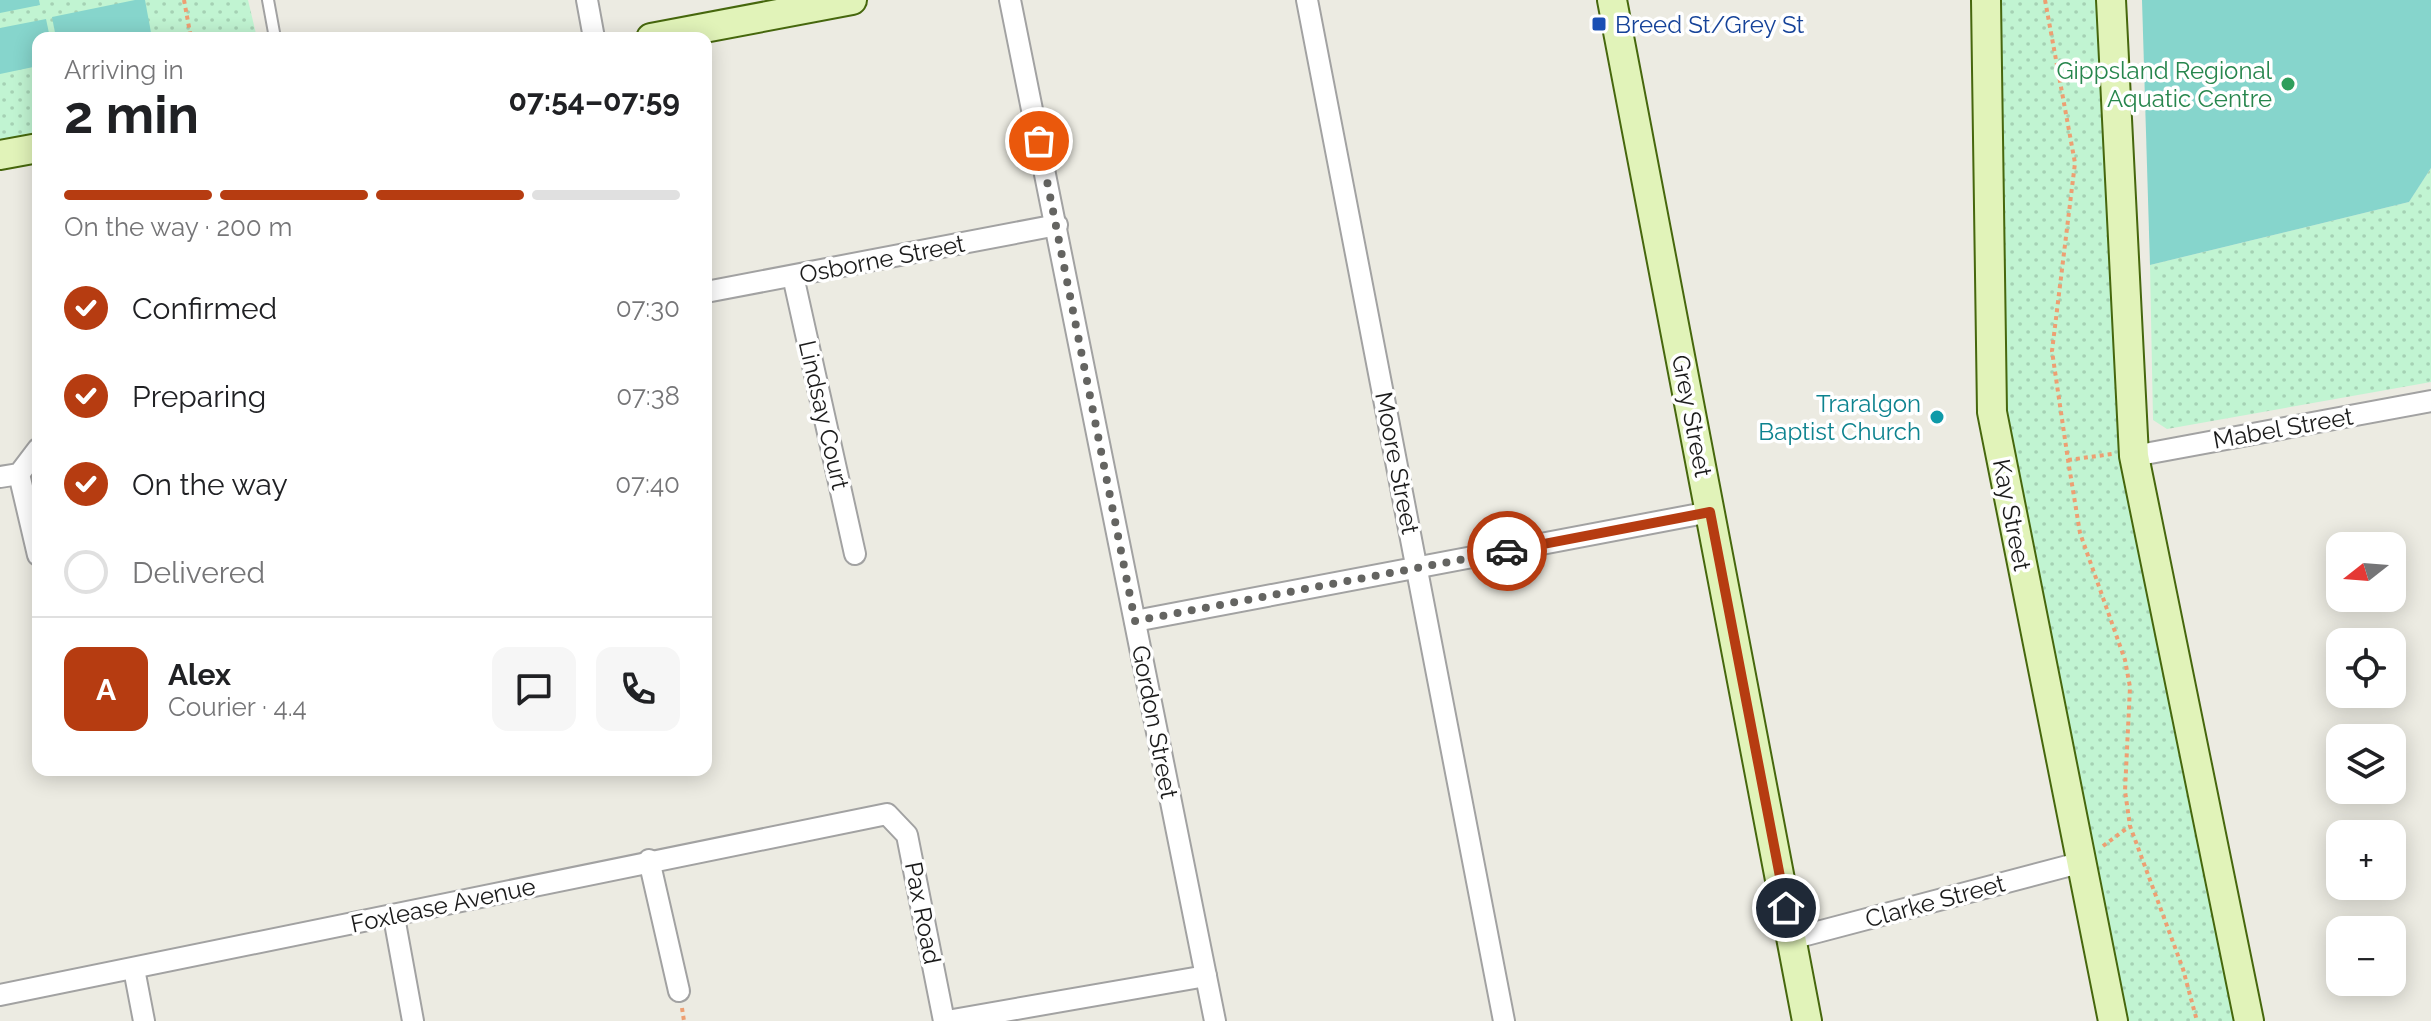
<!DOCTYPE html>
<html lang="en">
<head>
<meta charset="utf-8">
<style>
	:root { --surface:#fff; --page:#f6f6f6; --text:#202124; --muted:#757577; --line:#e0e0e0; --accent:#b63c11 }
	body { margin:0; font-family:Raleway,sans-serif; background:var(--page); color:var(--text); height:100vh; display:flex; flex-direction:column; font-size:30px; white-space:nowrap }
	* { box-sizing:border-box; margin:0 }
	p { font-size:26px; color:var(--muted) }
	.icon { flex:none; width:44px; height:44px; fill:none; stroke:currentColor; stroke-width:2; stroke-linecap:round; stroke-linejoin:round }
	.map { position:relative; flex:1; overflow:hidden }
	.panel { position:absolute; left:32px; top:32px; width:680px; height:744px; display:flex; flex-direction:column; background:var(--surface); border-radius:16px; box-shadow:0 4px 20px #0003 }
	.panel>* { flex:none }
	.needle { width:52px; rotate:253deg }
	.buttons { position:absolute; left:2326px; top:532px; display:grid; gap:16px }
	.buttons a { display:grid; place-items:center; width:80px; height:80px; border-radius:16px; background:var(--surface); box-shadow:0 4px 20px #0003; font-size:40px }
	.pin { position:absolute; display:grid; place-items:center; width:68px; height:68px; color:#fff; margin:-34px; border:4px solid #fff; border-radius:50%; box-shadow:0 2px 8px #0007 }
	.courier { position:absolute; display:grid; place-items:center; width:80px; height:80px; margin:-40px; border:6px solid #b63c11; border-radius:50%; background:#fff; color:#222; box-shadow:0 2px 10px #0007 }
	.summary em { font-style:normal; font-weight:700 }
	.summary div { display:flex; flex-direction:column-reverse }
	.summary { display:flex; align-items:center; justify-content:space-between; height:136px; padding:0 32px }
	h1 { font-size:52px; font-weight:700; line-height:60px }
	.bar { display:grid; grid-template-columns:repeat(4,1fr); gap:12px 8px; align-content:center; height:96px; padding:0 32px }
	.bar i { height:10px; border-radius:6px; background:var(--line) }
	.bar .active { background:var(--accent) }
	.bar p { grid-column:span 4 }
	.line { display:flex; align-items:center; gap:20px; padding:0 32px; border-top:2px solid var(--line) }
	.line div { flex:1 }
	.round { display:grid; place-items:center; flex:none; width:84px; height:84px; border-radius:16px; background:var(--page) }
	ol { padding:0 32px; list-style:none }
	li { display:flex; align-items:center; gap:24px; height:88px }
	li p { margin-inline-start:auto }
	li .icon { padding:8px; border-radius:50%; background:var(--accent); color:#fff; stroke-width:4 }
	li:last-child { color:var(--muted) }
	li i { width:44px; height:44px; border:4px solid var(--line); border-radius:50% }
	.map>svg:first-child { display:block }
</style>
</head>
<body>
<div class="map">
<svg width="2431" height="1021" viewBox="0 0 2431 1021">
	<defs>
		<pattern id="park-dots" width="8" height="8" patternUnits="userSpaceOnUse" patternTransform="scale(2)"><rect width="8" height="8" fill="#c1f4d2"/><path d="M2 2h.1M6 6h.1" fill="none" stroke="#a5d1b4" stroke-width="1.8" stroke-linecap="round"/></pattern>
	</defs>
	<rect width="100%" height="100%" fill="#ecebe2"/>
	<g fill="url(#park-dots)">
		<polygon points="0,0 248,0 257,38 38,38 38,136 0,143"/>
		<polygon points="1985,0 2111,0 2134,456 2249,1021 2113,1021 1992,412"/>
		<polygon points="2431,168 2431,382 2167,429 2153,420 2150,265 2409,202"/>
	</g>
	<g fill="#86d5cc">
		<polygon points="0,0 39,0 40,5 0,13"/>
		<polygon points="135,0 145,0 152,38 56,38 52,17"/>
		<polygon points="2142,0 2431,0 2431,168 2409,202 2150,265"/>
		<polygon points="46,19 50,38 38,38 38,66 0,74 0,28"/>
	</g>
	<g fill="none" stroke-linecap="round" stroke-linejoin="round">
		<g stroke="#a2a2a2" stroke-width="14">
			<polyline id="lane" points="268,0 275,38"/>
		</g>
		<g stroke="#a2a2a2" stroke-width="24">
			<g id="street">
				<polyline points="587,0 594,38"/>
				<polyline points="1010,0 1215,1021"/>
				<polyline points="1307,0 1504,1021"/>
				<polyline points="793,276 855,554"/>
				<polyline points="706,292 1057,225"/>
				<polyline points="2134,456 2431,401"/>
				<polyline points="19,474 38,555"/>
				<polyline points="0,477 19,474 38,449"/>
				<polyline points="1135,621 1710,512"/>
				<polyline points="649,860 679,991"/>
				<polyline points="394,917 413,1021"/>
				<polyline points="1791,939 2079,863"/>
				<polyline points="134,969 144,1021"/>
				<polyline points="0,995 887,814 907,835 944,1021"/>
				<polyline points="947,1021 1206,976"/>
			</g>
		</g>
		<g stroke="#46670d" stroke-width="32">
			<g id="secondary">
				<polyline points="1612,0 1807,1021"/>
				<polyline points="1986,0 1992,412 2113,1021"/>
				<polyline points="2111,0 2134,456 2249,1021"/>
				<polyline points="651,38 852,0"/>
				<polyline points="0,155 38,148"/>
			</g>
		</g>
		<g stroke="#ed9f72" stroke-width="4" stroke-dasharray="4 4" stroke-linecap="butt">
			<polyline points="184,0 191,38"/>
			<polyline points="2045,0 2075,163 2052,351 2068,460 2080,533 2125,660 2130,687 2125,791 2130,826 2183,969 2197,1021"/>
			<polyline points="2068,460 2112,454"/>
			<polyline points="2103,846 2130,826"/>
			<polyline points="682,1008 684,1021"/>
		</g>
		<use href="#lane" stroke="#fff" stroke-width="10"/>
		<use href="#street" stroke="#fff" stroke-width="20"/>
		<use href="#secondary" stroke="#e1f3b9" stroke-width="28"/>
	</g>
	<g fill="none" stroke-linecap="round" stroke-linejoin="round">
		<polyline stroke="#646461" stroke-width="8" stroke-dasharray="0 14.4" points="1039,141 1135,621 1507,551"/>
		<polyline stroke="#b63c11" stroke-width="10" points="1507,551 1710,512 1786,908"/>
	</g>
	<rect fill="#1a4fb4" stroke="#fff" stroke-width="3" x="1591" y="16" width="16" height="16" rx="4"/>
	<circle fill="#2e9e5b" stroke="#fff" stroke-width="3" cx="2288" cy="84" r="8"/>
	<circle fill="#0f9aa8" stroke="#fff" stroke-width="3" cx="1937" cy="417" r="8"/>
	<g text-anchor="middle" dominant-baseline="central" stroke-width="7" stroke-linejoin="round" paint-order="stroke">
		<g font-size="24" fill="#164399" stroke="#fff" text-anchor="start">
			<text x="1615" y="24">Breed St/Grey St</text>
		</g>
		<g font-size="24" fill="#27864d" stroke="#fff" text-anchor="end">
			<text x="2272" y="70">Gippsland Regional<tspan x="2272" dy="28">Aquatic Centre</tspan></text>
		</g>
		<g font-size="24" fill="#1b1b1b" stroke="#fff">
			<text transform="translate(882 259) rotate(-11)">Osborne Street</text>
			<text transform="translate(824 415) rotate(77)">Lindsay Court</text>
			<text transform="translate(1692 416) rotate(79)">Grey Street</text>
			<text transform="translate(2283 428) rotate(-10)">Mabel Street</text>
			<text transform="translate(1397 463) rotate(79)">Moore Street</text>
			<text transform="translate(2012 515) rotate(79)">Kay Street</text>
			<text transform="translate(1155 722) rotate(79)">Gordon Street</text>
			<text transform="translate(1935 901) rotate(-15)">Clarke Street</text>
			<text transform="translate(443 905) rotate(-12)">Foxlease Avenue</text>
			<text transform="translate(923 913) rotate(79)">Pax Road</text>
		</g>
		<g font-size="24" fill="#0d838f" stroke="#fff" text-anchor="end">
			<text x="1921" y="403">Traralgon<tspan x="1921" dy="28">Baptist Church</tspan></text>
		</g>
	</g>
</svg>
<div class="buttons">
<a><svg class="needle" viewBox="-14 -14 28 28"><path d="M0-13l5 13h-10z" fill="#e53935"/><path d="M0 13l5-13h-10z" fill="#757577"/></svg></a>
<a><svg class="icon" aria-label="locate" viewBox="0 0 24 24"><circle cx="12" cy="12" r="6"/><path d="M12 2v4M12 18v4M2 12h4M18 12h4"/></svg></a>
<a><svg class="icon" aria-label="layers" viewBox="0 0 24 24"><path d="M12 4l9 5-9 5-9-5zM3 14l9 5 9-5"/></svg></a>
<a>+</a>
<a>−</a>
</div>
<div class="pin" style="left:1039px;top:141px;background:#ea580c"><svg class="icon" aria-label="bag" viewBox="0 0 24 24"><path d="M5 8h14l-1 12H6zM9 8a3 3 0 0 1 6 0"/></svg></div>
<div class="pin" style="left:1786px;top:908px;background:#1f2937"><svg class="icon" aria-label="home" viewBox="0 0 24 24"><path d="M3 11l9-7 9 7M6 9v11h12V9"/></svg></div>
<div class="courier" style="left:1507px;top:551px"><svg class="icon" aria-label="car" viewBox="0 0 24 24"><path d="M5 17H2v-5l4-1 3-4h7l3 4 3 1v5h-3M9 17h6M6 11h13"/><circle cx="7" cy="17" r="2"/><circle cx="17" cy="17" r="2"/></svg></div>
<section class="panel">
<div class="summary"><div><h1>2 min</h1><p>Arriving in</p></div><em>07:54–07:59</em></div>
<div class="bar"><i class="active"></i><i class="active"></i><i class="active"></i><i></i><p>On the way · 200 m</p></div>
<ol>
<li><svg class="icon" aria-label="check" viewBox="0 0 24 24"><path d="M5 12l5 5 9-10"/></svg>Confirmed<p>07:30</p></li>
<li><svg class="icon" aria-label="check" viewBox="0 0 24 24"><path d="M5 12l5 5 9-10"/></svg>Preparing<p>07:38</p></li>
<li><svg class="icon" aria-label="check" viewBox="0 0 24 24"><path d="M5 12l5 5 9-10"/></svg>On the way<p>07:40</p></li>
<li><i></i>Delivered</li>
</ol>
<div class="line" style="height:144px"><b class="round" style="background:var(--accent);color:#fff">A</b><div><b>Alex</b><p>Courier · 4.4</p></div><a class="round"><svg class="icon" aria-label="chat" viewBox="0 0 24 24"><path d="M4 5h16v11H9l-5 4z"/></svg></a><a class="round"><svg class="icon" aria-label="phone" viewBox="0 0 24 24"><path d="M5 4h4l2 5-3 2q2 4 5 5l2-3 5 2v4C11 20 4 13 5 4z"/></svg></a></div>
</section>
</div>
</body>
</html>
